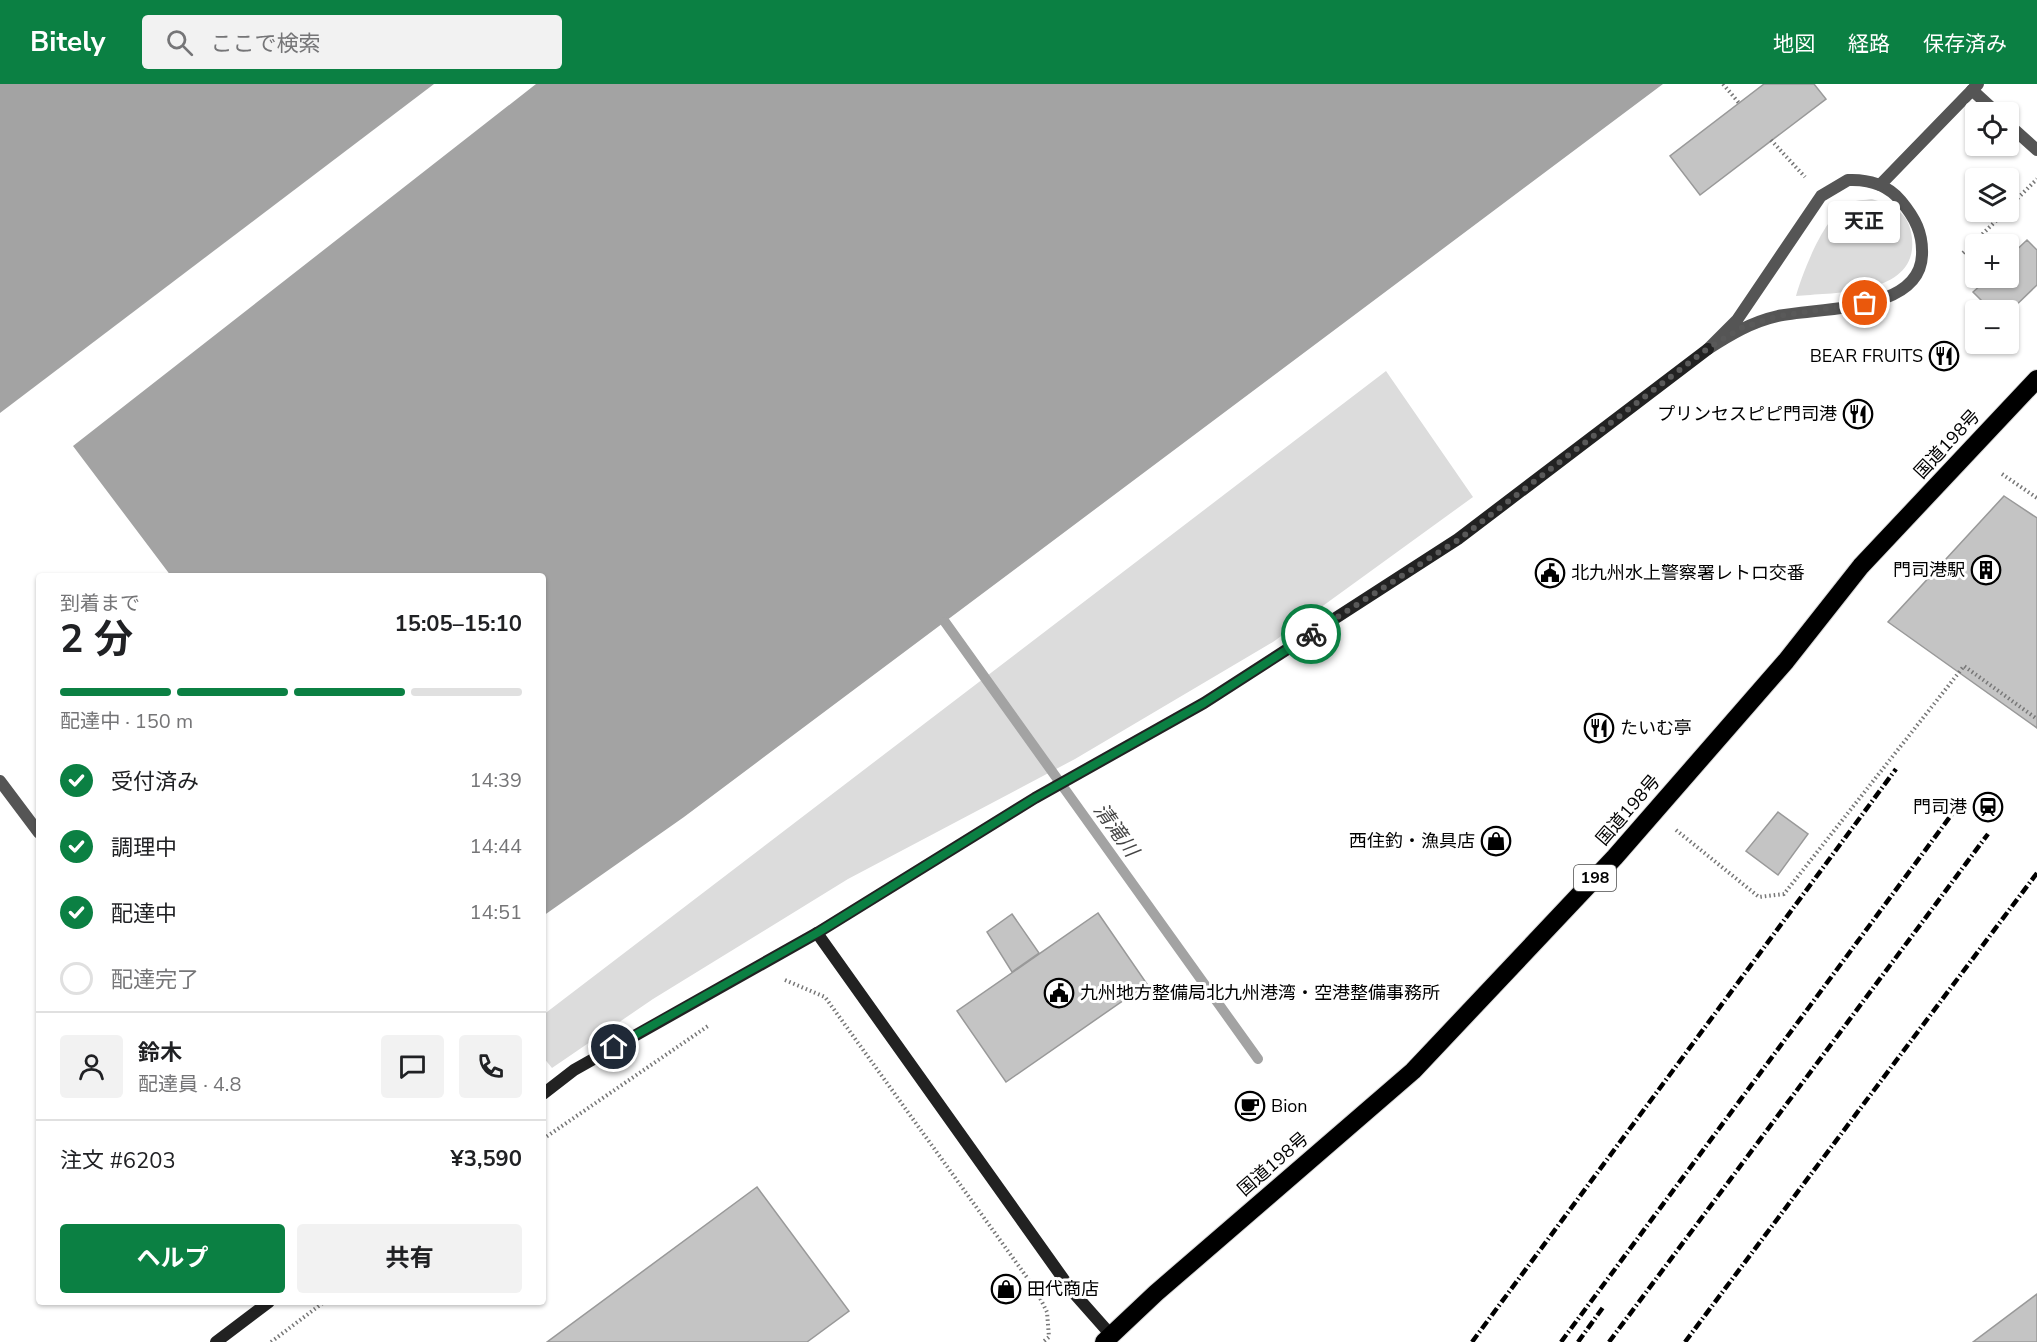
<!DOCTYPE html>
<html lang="ja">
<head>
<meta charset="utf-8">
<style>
	:root { --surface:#fff; --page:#f2f2f2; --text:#202124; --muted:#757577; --line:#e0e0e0; --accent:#0b8043 }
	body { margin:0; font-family:"Nunito Sans","Noto Sans JP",sans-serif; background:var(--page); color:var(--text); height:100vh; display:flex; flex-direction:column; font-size:22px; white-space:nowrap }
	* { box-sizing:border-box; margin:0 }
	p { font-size:20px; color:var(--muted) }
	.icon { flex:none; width:33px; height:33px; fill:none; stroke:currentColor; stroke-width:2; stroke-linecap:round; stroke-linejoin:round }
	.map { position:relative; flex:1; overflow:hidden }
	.panel { position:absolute; left:36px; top:489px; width:510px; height:732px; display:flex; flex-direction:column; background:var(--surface); border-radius:6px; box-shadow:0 2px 4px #0004 }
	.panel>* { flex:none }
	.tools { position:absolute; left:1965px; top:18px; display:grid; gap:12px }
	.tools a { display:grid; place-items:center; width:54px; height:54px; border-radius:6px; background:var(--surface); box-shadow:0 2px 4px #0004; font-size:30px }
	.pin { position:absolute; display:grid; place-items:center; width:51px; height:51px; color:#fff; margin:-26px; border:3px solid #fff; border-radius:50%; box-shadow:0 2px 6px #0007 }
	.courier { position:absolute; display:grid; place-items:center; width:60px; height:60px; margin:-30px; border:4px solid #0b8043; border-radius:50%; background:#fff; color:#222; box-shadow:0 2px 8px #0007 }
	.bubble { position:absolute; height:42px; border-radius:6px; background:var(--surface); box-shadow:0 2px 4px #0004; font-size:20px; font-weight:700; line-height:42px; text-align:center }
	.head em { font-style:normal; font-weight:700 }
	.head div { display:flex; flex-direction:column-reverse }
	.head { display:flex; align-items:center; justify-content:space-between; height:102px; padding:0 24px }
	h1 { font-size:39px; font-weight:700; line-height:45px }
	.bar { display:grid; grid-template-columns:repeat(4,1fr); gap:9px 6px; align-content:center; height:72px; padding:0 24px }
	.bar i { height:8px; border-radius:4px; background:var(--line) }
	.bar .on { background:var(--accent) }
	.bar p { grid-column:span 4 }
	.line { display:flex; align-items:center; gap:15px; padding:0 24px; border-top:2px solid var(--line) }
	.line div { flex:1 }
	.round { display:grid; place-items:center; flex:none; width:63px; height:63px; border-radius:6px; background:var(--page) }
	ol { padding:0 24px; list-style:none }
	li { display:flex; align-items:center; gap:18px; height:66px }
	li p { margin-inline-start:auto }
	li .icon { padding:6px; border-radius:50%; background:var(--accent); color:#fff; stroke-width:4 }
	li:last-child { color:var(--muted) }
	li i { width:33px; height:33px; border:3px solid var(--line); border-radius:50% }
	.cta { display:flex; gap:12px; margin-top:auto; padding:12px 24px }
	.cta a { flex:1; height:69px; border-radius:6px; background:var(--accent); color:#fff; font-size:24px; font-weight:700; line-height:69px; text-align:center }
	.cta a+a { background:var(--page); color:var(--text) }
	header { display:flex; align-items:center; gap:36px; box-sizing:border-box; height:84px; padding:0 30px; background:var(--accent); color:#fff }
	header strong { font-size:28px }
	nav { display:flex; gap:33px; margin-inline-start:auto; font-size:21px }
	.search { width:420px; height:54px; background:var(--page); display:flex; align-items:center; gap:15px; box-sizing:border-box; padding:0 21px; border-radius:6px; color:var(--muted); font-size:22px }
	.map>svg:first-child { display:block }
</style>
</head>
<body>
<header>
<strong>Bitely</strong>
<div class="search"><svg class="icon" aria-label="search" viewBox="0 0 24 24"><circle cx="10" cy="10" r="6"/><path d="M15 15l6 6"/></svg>ここで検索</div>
<nav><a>地図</a><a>経路</a><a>保存済み</a></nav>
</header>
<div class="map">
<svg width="2037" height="1258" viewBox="0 0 2037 1258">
	<rect width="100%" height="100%" fill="#fff"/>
	<g fill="#dcdcdc">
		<path d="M1872,115C1891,121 1907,127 1911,148C1924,212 1836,208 1796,212C1803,187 1825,131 1849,119C1855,116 1865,116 1872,115Z"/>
		<polygon points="1386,287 1473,413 1273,558 1075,675 848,795 653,915 552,984 543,973 543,931"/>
	</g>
	<g fill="#a3a3a3">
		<polygon points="0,0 434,0 0,329"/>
		<polygon points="536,0 1663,0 684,733 543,832 543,492 171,492 73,362"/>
	</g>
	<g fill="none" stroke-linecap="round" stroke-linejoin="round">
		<polyline stroke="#a3a3a3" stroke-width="10" points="945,538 1258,975"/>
	</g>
	<g fill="#c4c4c4" stroke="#999" stroke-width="1.5">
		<polygon points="1764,0 1814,0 1826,15 1700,111 1670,72"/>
		<polygon points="2027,156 2037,166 2037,201 2008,229 2008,226 1991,226 1973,208 1989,194 2008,194 2008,174"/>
		<polygon points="2004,412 2037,434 2037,644 1888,538"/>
		<polygon points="1778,728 1808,750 1778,791 1746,767"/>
		<polygon points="1098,829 1147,900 1006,998 957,927"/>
		<polygon points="1012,830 1039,869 1012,888 987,848"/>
		<polygon points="757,1103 849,1227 807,1258 547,1258"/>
		<polygon points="2037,1210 2037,1258 1973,1258"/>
	</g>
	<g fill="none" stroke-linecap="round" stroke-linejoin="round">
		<g stroke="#dbdbdb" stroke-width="20">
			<polyline id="highway" points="1104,1258 1156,1209 1413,987 1615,773 1786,577 1861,482 2037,295"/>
		</g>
		<g stroke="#777" stroke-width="4" stroke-dasharray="1.5 3" stroke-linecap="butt">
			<polyline points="1723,0 1739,19"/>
			<polyline points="1771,56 1805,93"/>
			<polyline points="2008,124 2037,95"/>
			<polyline points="1963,169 2005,128"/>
			<polyline points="2002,390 2037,414"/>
			<polyline points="1676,746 1759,813 1784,810 1964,582 2037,635"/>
			<polyline points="785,896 825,913 1036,1206 1047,1228 1049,1253 1043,1258"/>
			<polyline points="543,1055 708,942"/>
			<polyline points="271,1258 324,1218"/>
		</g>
		<g stroke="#555" stroke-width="12">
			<polyline points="1972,6 1996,28"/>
			<polyline points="2008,40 2037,66"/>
			<path d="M1848,96C1868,95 1888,101 1901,117C1915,134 1923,149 1922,171C1920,229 1819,223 1778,232C1751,238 1730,251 1708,265L1737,236L1821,112Z"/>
			<polyline points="1880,101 1978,0"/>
			<polyline points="0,697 39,749"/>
		</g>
		<g stroke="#222" stroke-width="12">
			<polyline points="817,849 1072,1207 1111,1251"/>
			<polyline points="543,1010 574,986 817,849 1035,714 1204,619 1458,455 1708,265"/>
			<polyline points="216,1258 269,1218"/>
		</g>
		<use href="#highway" stroke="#000" stroke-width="18"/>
		<g stroke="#000" stroke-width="4.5" stroke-dasharray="9 3 1.5 3" stroke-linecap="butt">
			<polyline points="1472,1258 1896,685"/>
			<polyline points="1561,1258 1955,726"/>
			<polyline points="1578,1258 1604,1222"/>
			<polyline points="1609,1258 1988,750"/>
			<polyline points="1685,1258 2037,789"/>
		</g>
	</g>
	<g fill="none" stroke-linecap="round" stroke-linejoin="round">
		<polyline stroke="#595959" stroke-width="6" stroke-dasharray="0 10.8" points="1311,550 1458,456 1707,265 1741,244 1778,232 1865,219"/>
		<polyline stroke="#0b8043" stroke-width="8" points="614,963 817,849 1035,714 1204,619 1311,550"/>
	</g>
	<defs>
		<g id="restaurant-ring" transform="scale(1.5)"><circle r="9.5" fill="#fff" stroke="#000" stroke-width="1.5"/><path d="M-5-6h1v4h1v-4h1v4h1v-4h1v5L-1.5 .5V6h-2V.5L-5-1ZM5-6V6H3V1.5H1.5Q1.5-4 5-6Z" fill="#000"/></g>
		<g id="building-ring" transform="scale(1.5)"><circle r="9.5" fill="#fff" stroke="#000" stroke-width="1.5"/><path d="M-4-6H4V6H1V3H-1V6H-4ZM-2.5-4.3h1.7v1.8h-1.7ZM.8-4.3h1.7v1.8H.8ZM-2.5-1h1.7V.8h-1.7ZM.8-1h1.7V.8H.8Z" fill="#000"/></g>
		<g id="civic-ring" transform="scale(1.5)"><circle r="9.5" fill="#fff" stroke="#000" stroke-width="1.5"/><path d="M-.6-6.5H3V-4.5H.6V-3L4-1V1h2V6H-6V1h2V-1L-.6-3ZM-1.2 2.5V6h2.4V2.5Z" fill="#000"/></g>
		<g id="station-ring" transform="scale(1.5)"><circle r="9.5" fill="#fff" stroke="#000" stroke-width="1.5"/><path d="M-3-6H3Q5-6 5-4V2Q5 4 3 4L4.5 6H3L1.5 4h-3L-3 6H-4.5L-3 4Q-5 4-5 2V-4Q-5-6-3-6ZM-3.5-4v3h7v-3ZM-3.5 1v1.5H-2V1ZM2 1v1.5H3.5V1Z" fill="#000"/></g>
		<g id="shop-ring" transform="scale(1.5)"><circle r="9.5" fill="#fff" stroke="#000" stroke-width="1.5"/><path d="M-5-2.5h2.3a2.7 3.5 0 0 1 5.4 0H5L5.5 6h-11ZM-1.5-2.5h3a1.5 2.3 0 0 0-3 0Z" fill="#000"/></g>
		<g id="cafe-ring" transform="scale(1.5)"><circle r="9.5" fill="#fff" stroke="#000" stroke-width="1.5"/><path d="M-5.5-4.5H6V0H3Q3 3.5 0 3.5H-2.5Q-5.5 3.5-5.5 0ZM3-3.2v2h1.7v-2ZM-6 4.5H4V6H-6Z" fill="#000"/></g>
	</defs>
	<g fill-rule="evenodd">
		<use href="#restaurant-ring" x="1944" y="272"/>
		<use href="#restaurant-ring" x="1858" y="330"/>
		<use href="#building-ring" x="1986" y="486"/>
		<use href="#civic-ring" x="1550" y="489"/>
		<use href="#restaurant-ring" x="1599" y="644"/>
		<use href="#station-ring" x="1988" y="723"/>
		<use href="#shop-ring" x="1496" y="757"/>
		<use href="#civic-ring" x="1059" y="909"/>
		<use href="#cafe-ring" x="1250" y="1022"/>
		<use href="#shop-ring" x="1006" y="1205"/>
	</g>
	<g text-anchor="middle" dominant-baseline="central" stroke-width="6" stroke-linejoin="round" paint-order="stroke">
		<rect fill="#fff" stroke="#4c4c4c" stroke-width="1.5" x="1574" y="781" width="42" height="26" rx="4.5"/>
		<g font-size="16" font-weight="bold" fill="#000">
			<text x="1595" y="794">198</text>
		</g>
		<g font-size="18" fill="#000" stroke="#fff" text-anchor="end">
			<text x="1923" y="272">BEAR FRUITS</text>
			<text x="1837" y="330">プリンセスピピ門司港</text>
			<text x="1965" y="486">門司港駅</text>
			<text x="1571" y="489" text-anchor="start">北九州水上警察署レトロ交番</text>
			<text x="1620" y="644" text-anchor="start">たいむ亭</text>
			<text x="1967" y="723">門司港</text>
			<text x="1475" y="757">西住釣・漁具店</text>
			<text x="1080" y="909" text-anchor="start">九州地方整備局北九州港湾・空港整備事務所</text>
			<text x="1271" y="1022" text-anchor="start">Bion</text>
			<text x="1027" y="1205" text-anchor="start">田代商店</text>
		</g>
		<g font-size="18" fill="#000" stroke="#fff">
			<text transform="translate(1947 360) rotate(-47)">国道198号</text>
			<text transform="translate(1628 726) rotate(-49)">国道198号</text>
			<text transform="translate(1273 1080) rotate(-41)">国道198号</text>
		</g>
		<g font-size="20" font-style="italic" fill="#444" stroke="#fff">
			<text transform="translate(1116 746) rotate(54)">清滝川</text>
		</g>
	</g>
</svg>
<div class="tools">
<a><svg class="icon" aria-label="locate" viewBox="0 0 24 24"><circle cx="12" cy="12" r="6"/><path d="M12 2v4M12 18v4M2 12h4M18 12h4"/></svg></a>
<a><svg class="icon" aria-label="layers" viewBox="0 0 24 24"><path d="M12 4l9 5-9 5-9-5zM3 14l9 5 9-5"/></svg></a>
<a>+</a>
<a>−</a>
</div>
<div class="pin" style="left:1865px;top:219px;background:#ea580c"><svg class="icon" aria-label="bag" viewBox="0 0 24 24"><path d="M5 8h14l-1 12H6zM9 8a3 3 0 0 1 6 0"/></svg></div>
<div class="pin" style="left:614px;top:963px;background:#1f2937"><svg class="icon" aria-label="home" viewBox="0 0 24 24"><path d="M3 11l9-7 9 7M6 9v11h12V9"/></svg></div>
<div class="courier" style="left:1311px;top:550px"><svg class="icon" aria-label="bike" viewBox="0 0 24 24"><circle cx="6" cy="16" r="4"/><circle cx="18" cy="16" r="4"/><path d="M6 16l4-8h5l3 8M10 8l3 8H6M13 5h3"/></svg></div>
<div class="bubble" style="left:1828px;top:117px;width:72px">天正</div>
<section class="panel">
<div class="head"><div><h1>2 分</h1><p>到着まで</p></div><em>15:05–15:10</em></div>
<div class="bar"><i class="on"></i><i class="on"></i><i class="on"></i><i></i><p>配達中 · 150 m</p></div>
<ol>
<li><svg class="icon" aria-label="check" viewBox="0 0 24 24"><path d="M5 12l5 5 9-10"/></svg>受付済み<p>14:39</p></li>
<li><svg class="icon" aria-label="check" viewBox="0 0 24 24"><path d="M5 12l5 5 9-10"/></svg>調理中<p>14:44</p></li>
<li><svg class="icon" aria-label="check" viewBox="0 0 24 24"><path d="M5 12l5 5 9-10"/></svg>配達中<p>14:51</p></li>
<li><i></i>配達完了</li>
</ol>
<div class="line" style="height:108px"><a class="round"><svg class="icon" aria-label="person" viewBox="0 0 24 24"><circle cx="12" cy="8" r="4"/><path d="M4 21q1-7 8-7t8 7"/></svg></a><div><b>鈴木</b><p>配達員 · 4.8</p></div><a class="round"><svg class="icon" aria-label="chat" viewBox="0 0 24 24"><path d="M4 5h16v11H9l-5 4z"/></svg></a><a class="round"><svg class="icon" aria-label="phone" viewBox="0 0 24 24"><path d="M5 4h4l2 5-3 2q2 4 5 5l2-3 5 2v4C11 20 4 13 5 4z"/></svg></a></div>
<div class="line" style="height:78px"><div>注文 #6203</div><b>¥3,590</b></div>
<div class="cta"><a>ヘルプ</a><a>共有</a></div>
</section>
</div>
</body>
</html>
